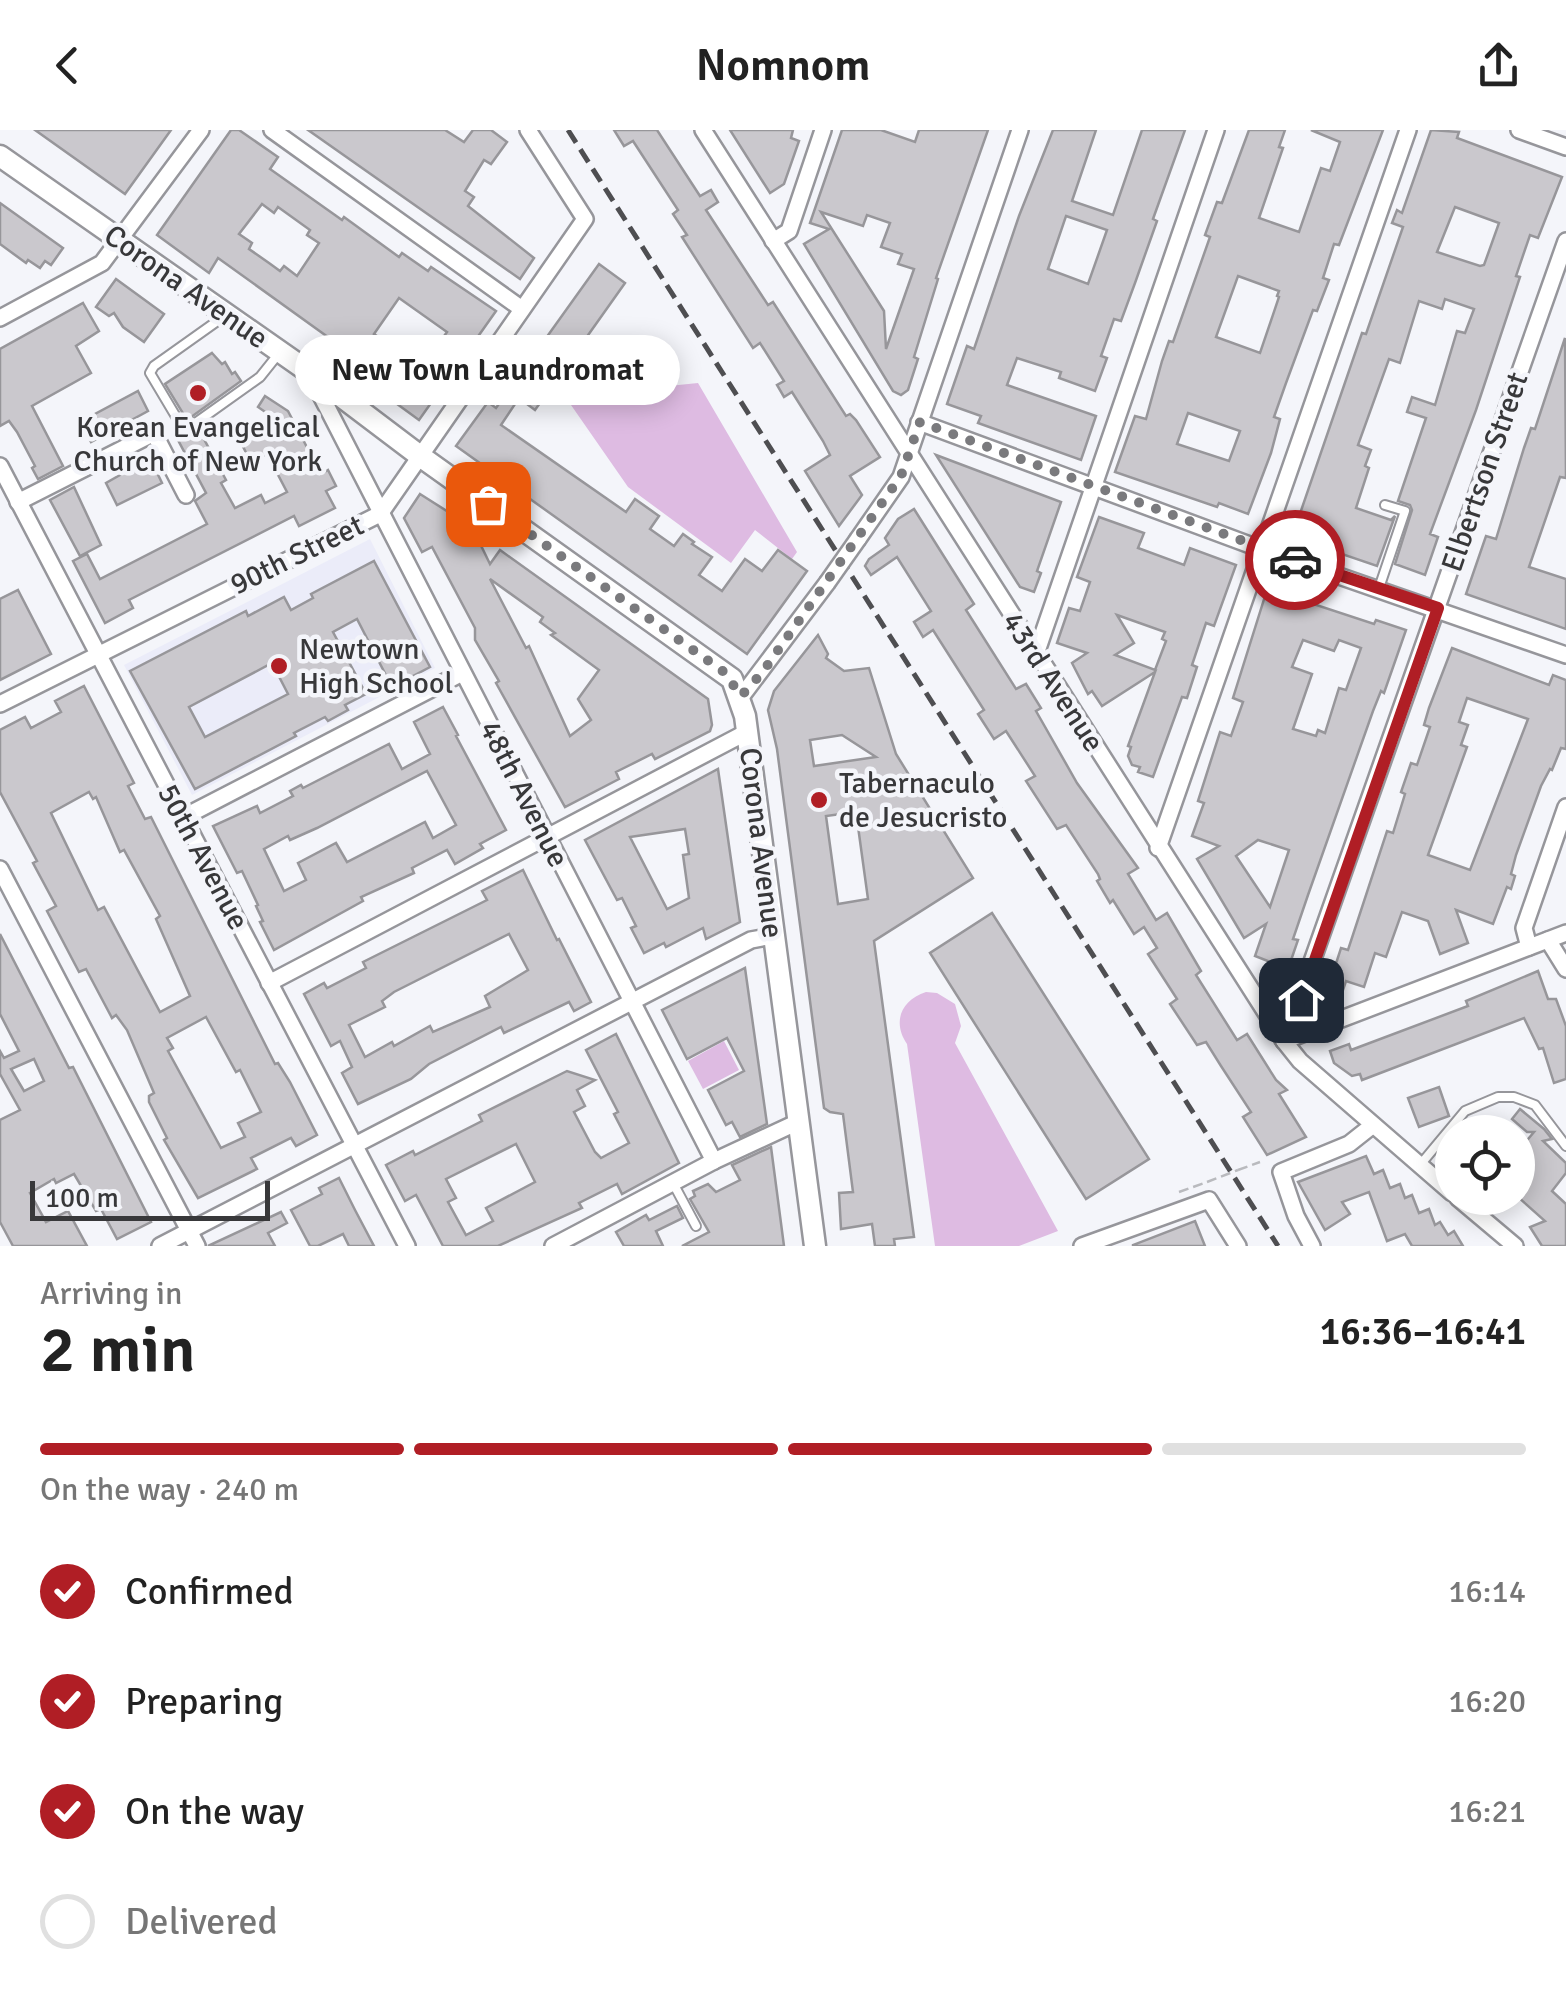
<!DOCTYPE html>
<html lang="en">
<head>
<meta charset="utf-8">
<style>
	:root { --surface:#fff; --page:#f6f6f6; --text:#222; --muted:#767676; --line:#e0e0e0; --accent:#b01e25 }
	body { margin:0; font-family:Signika,sans-serif; background:var(--page); color:var(--text); height:100vh; display:flex; flex-direction:column; font-size:38px; white-space:nowrap }
	* { box-sizing:border-box; margin:0 }
	p { font-size:32px; color:var(--muted) }
	.icon { flex:none; width:55px; height:55px; fill:none; stroke:currentColor; stroke-width:2; stroke-linecap:round; stroke-linejoin:round }
	.map { position:relative; height:1116px; overflow:hidden }
	.sheet { display:flex; flex-direction:column; background:var(--surface); flex:1 }
	.sheet>* { flex:none }
	.fabs { position:absolute; left:1435px; top:985px; display:grid; gap:20px }
	.fabs a { display:grid; place-items:center; width:100px; height:100px; border-radius:50%; background:var(--surface); box-shadow:0 5px 25px #0003; font-size:50px }
	.scale { position:absolute; left:30px; bottom:25px; width:240px; box-sizing:border-box; padding-left:10px; border:5px solid #38383a; border-top:0; font-size:28px; line-height:35px; white-space:nowrap; color:#38383a; -webkit-text-stroke:8px #f4f5fa; paint-order:stroke }
	.pin { position:absolute; display:grid; place-items:center; width:85px; height:85px; color:#fff; margin:-42px; border-radius:20px; box-shadow:0 5px 15px #0006 }
	.courier { position:absolute; display:grid; place-items:center; width:100px; height:100px; margin:-50px; border:8px solid #b01e25; border-radius:50%; background:#fff; color:#222; box-shadow:0 2px 12px #0007 }
	.bubble { position:absolute; height:70px; border-radius:35px; background:var(--surface); box-shadow:0 5px 25px #0003; font-size:32px; font-weight:600; line-height:70px; text-align:center }
	.summary em { font-style:normal; font-weight:600 }
	.summary div { display:flex; flex-direction:column-reverse }
	.summary { display:flex; align-items:center; justify-content:space-between; height:170px; padding:0 40px }
	h1 { font-size:65px; font-weight:600; line-height:75px }
	.bar { display:grid; grid-template-columns:repeat(4,1fr); gap:15px 10px; align-content:center; height:120px; padding:0 40px }
	.bar i { height:12px; border-radius:8px; background:var(--line) }
	.bar .current { background:var(--accent) }
	.bar p { grid-column:span 4 }
	ol { padding:0 40px; list-style:none }
	li { display:flex; align-items:center; gap:30px; height:110px }
	li p { margin-inline-start:auto }
	li .icon { padding:10px; border-radius:50%; background:var(--accent); color:#fff; stroke-width:4 }
	li:last-child { color:var(--muted) }
	li i { width:55px; height:55px; border:5px solid var(--line); border-radius:50% }
	header { display:flex; justify-content:space-between; align-items:center; height:130px; padding:0 40px; background:var(--surface); font-size:45px; font-weight:600 }
	.map>svg:first-child { display:block }
</style>
</head>
<body>
<header><svg class="icon" aria-label="back" viewBox="0 0 24 24"><path d="M15 5l-7 7 7 7"/></svg>Nomnom<svg class="icon" aria-label="share" viewBox="0 0 24 24"><path d="M12 15V3M7 8l5-5 5 5M5 13v7h14v-7"/></svg></header>
<div class="map">
<svg width="1566" height="1116" viewBox="0 0 1566 1116">
	<rect width="100%" height="100%" fill="#f4f5fa"/>
	<polygon fill="#ebecf9" points="370,409 435,538 192,665 124,535"/>
	<g fill="#debbe2">
		<polygon points="698,253 797,422 792,429 755,400 731,433 628,357 571,275 639,259"/>
		<path d="M926,862L937,863L955,874L961,896L955,913L1058,1101L1019,1116H935L907,914C892,892 901,870 926,862Z"/>
		<polygon points="724,911 739,940 703,959 688,931"/>
	</g>
	<g fill="#cac8cd" stroke="#97969a" stroke-width="2.5" fill-rule="evenodd">
		<polygon points="35,0 171,0 125,64"/>
		<path d="M231,0H239L278,27L270,39L342,90L344,87L399,127L402,123L428,141L431,137L496,181L419,290L356,244L364,233L218,128L209,143L157,105ZM262,74L274,83L278,77L310,100L307,105L319,113L297,146L284,136L280,141L269,133L249,119L252,113L239,104ZM399,168L447,202L422,237L374,204Z"/>
		<polygon points="308,0 445,0 464,12 473,0 491,0 507,12 491,34 484,30 465,61 474,67 468,76 534,128 520,149"/>
		<polygon points="614,0 657,0 700,66 711,60 718,72 706,80 768,175 773,172 846,286 850,284 856,290 880,327 850,346 862,365 839,396 805,341 830,325 823,311 792,262 784,267 777,255 784,251 760,213 753,218 682,107 687,105 673,84 678,80 633,11 624,16"/>
		<polygon points="730,0 793,0 791,8 799,11 784,54 770,63"/>
		<path d="M842,0H881L915,12L919,0H988L936,148L938,149L914,227L918,229L908,260L901,265L893,261L804,114L829,99L810,93ZM821,82L863,96L867,85L890,93L881,117L902,124L898,134L914,139L886,219L884,181Z"/>
		<path d="M1053,0H1096L1072,71L1113,85L1142,0H1185L1153,89L1157,91L1135,153L1121,191L1114,189L1101,226L1107,228L1095,261L1059,248L1061,242L1017,228L1007,255L1096,286L1081,330L978,293L981,286L947,274L967,216L974,219L1019,86ZM1066,86L1107,100L1088,154L1048,139Z"/>
		<path d="M1249,0H1285L1279,17L1283,18L1259,88L1299,102L1321,38L1330,41L1340,12L1311,0H1383L1339,115L1334,114L1323,148L1329,150L1317,181L1313,180L1286,253L1274,287L1280,289L1271,323L1248,384L1219,373L1217,377L1115,342L1135,286L1146,289L1162,231L1169,211L1173,212L1210,107L1205,105L1217,72L1222,73ZM1238,146L1279,161L1277,166L1279,167L1260,223L1216,207ZM1188,283L1240,301L1229,331L1177,314Z"/>
		<path d="M1431,0L1459,2L1457,8L1562,47L1538,108L1530,105L1516,146L1520,147L1476,280L1430,404L1438,407L1425,445L1395,434L1412,380L1410,375L1398,371L1426,288L1407,282L1412,267L1435,275L1457,201L1465,203L1474,179L1445,169L1442,179L1419,171L1400,233L1389,229L1358,315L1371,320L1365,336L1369,338L1356,378L1391,390L1395,386L1377,436L1292,407L1362,203L1366,204L1403,97L1392,93L1397,80L1402,83ZM1455,77L1499,93L1484,135L1480,136L1437,122Z"/>
		<polygon points="0,73 63,118 51,135 45,131 40,138 28,130 26,133 0,114"/>
		<polygon points="599,134 625,153 535,280 519,268 501,295 626,382 635,369 659,386 650,399 674,416 683,404 694,412 692,414 712,427 699,445 722,461 745,429 762,441 778,420 807,441 747,524 456,316 488,272 496,278"/>
		<polygon points="116,149 164,184 144,212 123,197 114,183 109,186 96,177"/>
		<polygon points="83,173 99,201 76,216 91,243 32,276 63,336 38,349 32,338 35,336 17,302 9,291 0,296 0,219"/>
		<polygon points="1565,208 1566,348 1560,347 1529,437 1566,449 1566,499 1466,464 1486,406 1496,409 1524,318 1531,298 1535,299"/>
		<polygon points="212,223 222,234 225,232 232,244 235,242 241,251 187,290 165,254"/>
		<polygon points="138,261 148,281 91,312 80,292"/>
		<polygon points="265,266 288,281 321,344 328,340 336,356 326,361 335,378 299,396 294,386 129,470 133,478 105,493 73,431 87,424 100,449 207,394 195,371 206,363 178,310 199,300 226,350 221,353 235,378 261,365 265,373 287,362 267,324 251,332 238,307 274,288 258,277"/>
		<polygon points="936,325 1061,372 1037,441 1041,443 1034,462 1020,457"/>
		<polygon points="150,328 162,353 117,375 106,353"/>
		<polygon points="74,357 101,415 80,426 50,370"/>
		<path d="M420,364L472,397L490,434L500,420L708,569L712,595L710,601L655,629L652,624L616,642L619,649L565,677L496,553L499,551L475,510V498L432,417L422,422L404,388ZM490,449L543,487L540,492L555,503L551,505L599,540L578,569L591,590L570,606L529,516L526,518Z"/>
		<polygon points="914,379 974,474 966,480 1016,559 1026,554 1041,578 1036,581 1077,653 1138,738 1128,744 1156,790 1167,783 1201,841 1196,845 1237,910 1247,904 1276,950 1287,960 1279,964 1306,1007 1267,1025 1243,987 1251,982 1221,936 1206,912 1197,915 1170,874 1177,869 1148,824 1157,818 1144,797 1134,804 1113,770 1110,773 1097,751 1100,749 1098,744 1066,695 1057,699 1026,651 1035,646 1006,601 994,609 978,584 984,580 933,500 923,507 914,492 931,481 897,427 871,445 865,436 869,429 889,415 885,408 898,389"/>
		<path d="M1099,387L1144,403L1138,418L1184,435L1190,418L1236,435L1214,496L1206,493L1192,535L1197,537L1187,568L1182,567L1153,647L1138,642L1140,637L1132,635L1128,626L1131,617L1128,616L1155,542L1102,576L1092,561L1088,564L1072,533L1087,523L1057,513L1069,478L1080,481L1090,452L1077,447ZM1117,485L1165,502L1162,509L1166,511L1155,540L1115,525L1134,513Z"/>
		<path d="M374,431L430,537L392,557L357,489L333,502L366,564L345,575L348,580L328,591L325,587L294,603L296,606L195,659L130,541L246,481L248,486L284,467L291,480L313,468L311,464ZM272,533L288,564L205,607L189,577Z"/>
		<path d="M1271,447L1305,459L1301,470L1374,494L1376,490L1406,500L1384,563L1381,561L1373,581L1308,765L1293,809L1298,810L1288,839L1255,826L1266,794L1244,808L1197,729L1219,716L1192,706L1204,673L1198,671L1220,602L1231,606L1243,572L1233,568ZM1303,510L1334,521L1339,510L1361,518L1346,560L1339,558L1325,603L1318,600L1316,606L1293,599L1312,544L1292,537ZM1258,710L1289,720L1270,777L1236,726Z"/>
		<polygon points="18,460 51,524 0,550 0,469"/>
		<path d="M818,505L828,524L826,528L844,541L869,538L896,624L973,748L874,811L914,1107L894,1109L895,1116H875L872,1094L841,1099L839,1063L853,1062L843,984L830,982L824,978L777,619L768,580L774,561ZM842,605L876,627L814,636L810,610ZM856,682L868,769L838,774L826,686Z"/>
		<path d="M1452,518L1549,555L1553,545L1566,550V619L1561,618L1552,640L1550,639L1541,656L1516,725L1511,744L1515,746L1511,759L1507,757L1493,794L1456,780L1468,813L1440,824L1428,791L1402,782L1386,827L1375,823L1364,857L1346,851L1341,866L1327,861L1332,846L1341,818L1348,820L1387,701L1393,703L1405,664L1401,662L1411,633L1417,635L1430,597L1424,595L1429,578ZM1467,568L1528,589L1470,740L1428,725L1467,617L1461,615L1468,595L1459,592Z"/>
		<path d="M84,556L134,653L128,656L145,689L151,687L275,934L278,933L290,952L317,1005L296,1016L291,1008L251,1028L257,1039L198,1068L164,1010L167,1008L149,972V966L154,963L127,900L116,885L112,888L86,839L79,842L47,781L56,776L33,733L37,731L0,662V600L25,587L31,598L61,582L55,571ZM89,662L93,669L96,667L120,722L124,720L160,786L156,789L190,866L160,882L104,777L98,780L51,683ZM206,887L236,942L240,940L261,982L238,993L245,1007L221,1018L168,921L173,918L167,908Z"/>
		<path d="M443,577L458,605L456,606L506,700L480,714L483,718L455,734L447,720L412,738L414,743L361,767L363,771L274,820L260,792L263,791L256,776L258,775L242,741L237,743L213,696L257,676L260,683L293,666L290,661L301,655L303,658L389,614L402,639L430,624L414,592ZM427,641L456,695L433,708L425,692L347,732L336,713L298,733L306,750L284,761L264,719L288,706L290,710L317,698Z"/>
		<path d="M718,639L740,792L706,809L703,798L666,817L664,813L644,823L631,798L636,796L622,768L617,770L585,710ZM685,699L689,724L683,725L689,768L667,779L630,707Z"/>
		<path d="M523,740L557,810L559,809L591,872L574,881L569,872L504,903L501,897L429,934L411,949L358,974L342,943L352,937L340,911L331,916L304,864L324,853L327,858L366,838L363,832L487,770L482,761ZM509,804L528,840L485,866L490,877L433,902L430,896L394,916L392,912L365,927L349,895L385,877L382,871L394,862Z"/>
		<polygon points="992,783 1149,1029 1086,1069 930,823"/>
		<path d="M0,804L69,938L73,937L151,1092L117,1109L101,1079L96,1081L74,1044L56,1053L54,1049L30,1063L46,1092L68,1081L87,1116H13L0,1092V990L20,980L0,944V921L4,928L19,921L0,884ZM34,929L44,951L24,961L11,939Z"/>
		<polygon points="745,838 767,994 740,1007 732,992 726,995 708,960 744,941 727,908 687,929 662,880"/>
		<polygon points="1538,841 1548,869 1556,869 1566,896 1566,949 1554,953 1543,918 1539,919 1524,888 1362,950 1360,944 1352,946 1334,933 1330,921 1349,914 1351,920 1468,876 1466,871"/>
		<path d="M616,904L679,1033L622,1064L617,1054L579,1073L582,1078L498,1116H443L416,1065L405,1071L386,1035L413,1021L415,1025L482,991L479,985L567,941L595,950L577,960L585,976L574,982L595,1022L601,1028L629,1013L614,984L618,982L586,920ZM516,1014L535,1052L486,1078L493,1091L466,1105L448,1072L456,1068L446,1049Z"/>
		<polygon points="1439,957 1449,986 1419,997 1408,968"/>
		<polygon points="1520,979 1544,999 1552,1009 1543,1011 1566,1033 1566,1043 1552,1061 1566,1074 1566,1116 1542,1116 1530,1097 1545,1091 1518,1067 1518,1021 1534,1002 1527,1002 1512,989"/>
		<polygon points="771,1017 784,1116 682,1116 709,1102 690,1069 695,1066 693,1061 708,1054 716,1062 740,1050 732,1035"/>
		<polygon points="1366,1026 1374,1044 1383,1040 1390,1058 1400,1054 1405,1068 1412,1065 1419,1083 1429,1079 1435,1095 1440,1092 1448,1105 1454,1101 1463,1116 1412,1116 1405,1104 1387,1111 1369,1062 1342,1072 1350,1084 1325,1100 1298,1052"/>
		<polygon points="339,1048 355,1080 374,1116 349,1116 343,1104 318,1116 310,1116 291,1080 322,1064 319,1058"/>
		<polygon points="677,1076 683,1088 656,1101 663,1116 624,1116 616,1102 646,1085 649,1090"/>
		<polygon points="281,1082 287,1093 268,1103 275,1116 208,1116"/>
		<polygon points="1195,1091 1205,1116 1133,1116 1133,1115"/>
	</g>
	<g fill="none" stroke-linecap="round" stroke-linejoin="round">
		<g stroke="#96969b" stroke-width="12">
			<g id="lane">
				<polyline points="223,187 154,236 150,243 181,295 187,298 194,294 260,247 280,222"/>
				<polyline points="1379,458 1405,381 1385,375"/>
				<polyline points="1420,1035 1465,981 1498,967 1514,967 1535,975 1566,1016"/>
				<polyline points="673,1053 696,1096"/>
			</g>
		</g>
		<g stroke="#96969b" stroke-width="20">
			<g id="street">
				<polyline points="272,0 522,179"/>
				<polyline points="703,0 1284,911 1300,931 1452,1063"/>
				<polyline points="1519,0 1566,17"/>
				<polyline points="773,111 789,101 823,0"/>
				<polyline points="0,188 102,133 201,0"/>
				<polyline points="311,246 714,1031"/>
				<polyline points="919,292 1250,415 1566,525"/>
				<polyline points="0,336 407,1116"/>
				<polyline points="18,372 154,303 186,365"/>
				<polyline points="858,409 901,347 1020,0"/>
				<polyline points="1036,524 1216,0"/>
				<polyline points="741,567 827,453"/>
				<polyline points="0,574 380,384 585,89 528,0"/>
				<polyline points="182,688 462,543"/>
				<polyline points="1158,718 1408,0"/>
				<polyline points="0,739 197,1116"/>
				<polyline points="1548,810 1566,839"/>
				<polyline points="1529,817 1524,798 1566,677"/>
				<polyline points="269,853 747,602"/>
				<polyline points="1284,911 1566,111"/>
				<polyline points="1284,911 1566,803"/>
				<polyline points="1458,1068 1515,1116"/>
				<polyline points="160,1116 751,810 773,806"/>
				<polyline points="553,1116 714,1031 798,992"/>
				<polyline points="1082,1116 1209,1070 1238,1116"/>
				<polyline points="1312,1116 1296,1086 1281,1042 1349,1014 1373,995"/>
			</g>
		</g>
		<g stroke="#96969b" stroke-width="25">
			<polyline id="secondary" points="0,26 309,242 420,326 732,549 745,586 815,1116"/>
		</g>
		<g stroke="#b9babe" stroke-width="2.5" stroke-dasharray="10 5" stroke-linecap="butt">
			<polyline points="1238,1040 1260,1032"/>
			<polyline points="1179,1062 1207,1052"/>
		</g>
		<use href="#lane" stroke="#fff" stroke-width="8"/>
		<use href="#street" stroke="#fff" stroke-width="15"/>
		<use href="#secondary" stroke="#fff" stroke-width="20"/>
		<polyline stroke="#4e4e51" stroke-width="5" stroke-dasharray="15 8" stroke-linecap="butt" points="568,0 1278,1116"/>
		<g stroke="#96969b" stroke-width="20" stroke-linecap="butt">
			<polyline id="street-bridge" points="827,453 858,409"/>
		</g>
		<polyline stroke="#b9babe" stroke-width="2.5" stroke-dasharray="10 5" stroke-linecap="butt" points="1207,1052 1238,1040"/>
		<use href="#street-bridge" stroke="#fff" stroke-width="15"/>
	</g>
	<g fill="none" stroke-linecap="round" stroke-linejoin="round">
		<polyline stroke="#7a7a7d" stroke-width="10" stroke-dasharray="0 18" points="488,374 724,542 741,566 762,543 901,346 920,292 1295,430"/>
		<polyline stroke="#b01e25" stroke-width="12" points="1295,430 1438,478 1301,870"/>
	</g>
	<g fill="#b01e25" stroke="#f4f5fa" stroke-width="4">
		<circle cx="198" cy="263" r="10"/>
		<circle cx="279" cy="536" r="10"/>
		<circle cx="819" cy="670" r="10"/>
	</g>
	<g text-anchor="middle" dominant-baseline="central" stroke-width="9" stroke-linejoin="round" paint-order="stroke">
		<g font-size="30" fill="#38383a" stroke="#f4f5fa">
			<text transform="translate(186 157) rotate(35)">Corona Avenue</text>
			<text transform="translate(1485 342) rotate(-71)">Elbertson Street</text>
			<text transform="translate(297 425) rotate(-26)">90th Street</text>
			<text transform="translate(1053 552) rotate(57)">43rd Avenue</text>
			<text transform="translate(524 664) rotate(63)">48th Avenue</text>
			<text transform="translate(761 713) rotate(83)">Corona Avenue</text>
			<text transform="translate(203 727) rotate(62)">50th Avenue</text>
		</g>
		<g font-size="30" fill="#38383a" stroke="#f4f5fa" text-anchor="start">
			<text x="198" y="297" text-anchor="middle">Korean Evangelical<tspan x="198" dy="34">Church of New York</tspan></text>
			<text x="299" y="519">Newtown<tspan x="299" dy="34">High School</tspan></text>
			<text x="839" y="653">Tabernaculo<tspan x="839" dy="34">de Jesucristo</tspan></text>
		</g>
	</g>
</svg>
<div class="fabs">
<a><svg class="icon" aria-label="locate" viewBox="0 0 24 24"><circle cx="12" cy="12" r="6"/><path d="M12 2v4M12 18v4M2 12h4M18 12h4"/></svg></a>
</div>
<div class="scale">100 m</div>
<div class="pin" style="left:488px;top:374px;background:#ea580c"><svg class="icon" aria-label="bag" viewBox="0 0 24 24"><path d="M5 8h14l-1 12H6zM9 8a3 3 0 0 1 6 0"/></svg></div>
<div class="pin" style="left:1301px;top:870px;background:#1f2937"><svg class="icon" aria-label="home" viewBox="0 0 24 24"><path d="M3 11l9-7 9 7M6 9v11h12V9"/></svg></div>
<div class="courier" style="left:1295px;top:430px"><svg class="icon" aria-label="car" viewBox="0 0 24 24"><path d="M5 17H2v-5l4-1 3-4h7l3 4 3 1v5h-3M9 17h6M6 11h13"/><circle cx="7" cy="17" r="2"/><circle cx="17" cy="17" r="2"/></svg></div>
<div class="bubble" style="left:295px;top:205px;width:385px">New Town Laundromat</div>
</div>
<section class="sheet">
<div class="summary"><div><h1>2 min</h1><p>Arriving in</p></div><em>16:36–16:41</em></div>
<div class="bar"><i class="current"></i><i class="current"></i><i class="current"></i><i></i><p>On the way · 240 m</p></div>
<ol>
<li><svg class="icon" aria-label="check" viewBox="0 0 24 24"><path d="M5 12l5 5 9-10"/></svg>Confirmed<p>16:14</p></li>
<li><svg class="icon" aria-label="check" viewBox="0 0 24 24"><path d="M5 12l5 5 9-10"/></svg>Preparing<p>16:20</p></li>
<li><svg class="icon" aria-label="check" viewBox="0 0 24 24"><path d="M5 12l5 5 9-10"/></svg>On the way<p>16:21</p></li>
<li><i></i>Delivered</li>
</ol>
</section>
</body>
</html>
